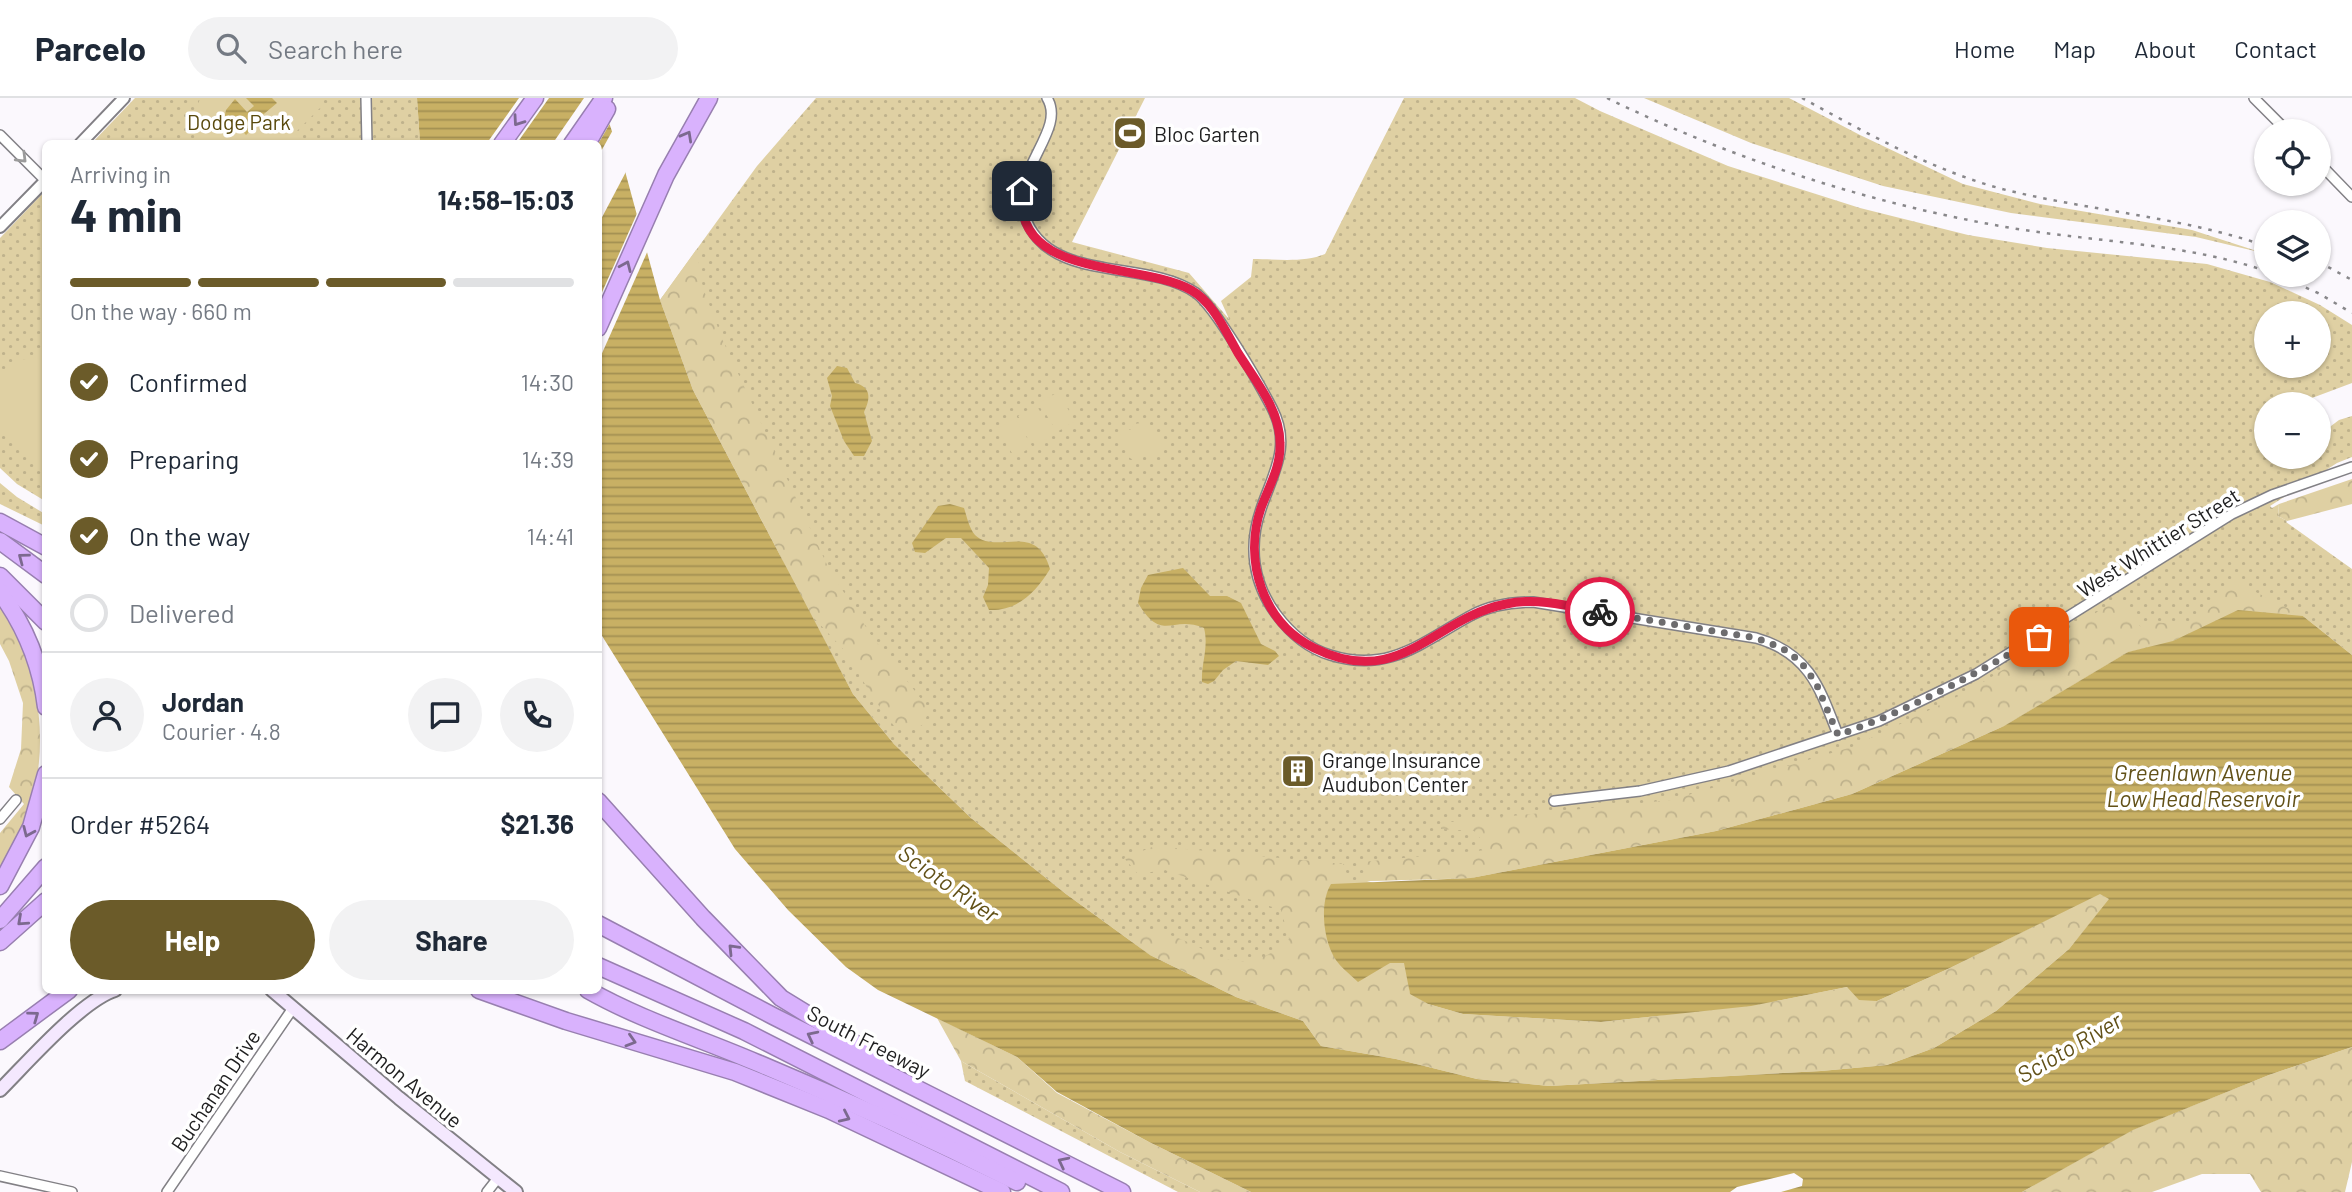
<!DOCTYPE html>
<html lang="en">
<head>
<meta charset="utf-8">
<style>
	:root { --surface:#fff; --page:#f2f2f3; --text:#1f2937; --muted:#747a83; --line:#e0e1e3; --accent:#6b5b29 }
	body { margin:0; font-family:Barlow,sans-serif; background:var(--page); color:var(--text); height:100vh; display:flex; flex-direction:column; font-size:26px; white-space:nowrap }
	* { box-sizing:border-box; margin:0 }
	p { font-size:23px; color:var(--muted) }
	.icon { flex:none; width:38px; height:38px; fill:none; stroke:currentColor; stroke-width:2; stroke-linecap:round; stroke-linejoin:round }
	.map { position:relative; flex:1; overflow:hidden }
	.side { position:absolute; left:42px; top:42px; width:560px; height:854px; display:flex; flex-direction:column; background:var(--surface); border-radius:10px; box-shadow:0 2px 5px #0004 }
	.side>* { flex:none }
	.fabs { position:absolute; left:2254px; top:21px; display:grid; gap:14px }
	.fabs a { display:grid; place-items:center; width:77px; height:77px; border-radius:50%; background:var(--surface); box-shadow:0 2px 5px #0004; font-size:35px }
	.pin { position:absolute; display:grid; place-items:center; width:60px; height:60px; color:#fff; margin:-30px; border-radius:14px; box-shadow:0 4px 10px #0006 }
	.courier { position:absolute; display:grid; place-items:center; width:70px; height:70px; margin:-35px; border:5px solid #e11d48; border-radius:50%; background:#fff; color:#222; box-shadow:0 2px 9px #0007 }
	.head em { font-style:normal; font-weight:700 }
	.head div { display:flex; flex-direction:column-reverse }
	.head { display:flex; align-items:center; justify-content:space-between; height:119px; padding:0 28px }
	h1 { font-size:46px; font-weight:700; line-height:52px }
	.bar { display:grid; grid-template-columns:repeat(4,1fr); gap:10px 7px; align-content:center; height:84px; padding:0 28px }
	.bar i { height:9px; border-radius:5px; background:var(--line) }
	.bar .on { background:var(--accent) }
	.bar p { grid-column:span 4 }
	.line { display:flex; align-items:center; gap:18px; padding:0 28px; border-top:2px solid var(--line) }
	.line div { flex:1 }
	.round { display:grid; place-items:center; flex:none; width:74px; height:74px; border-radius:37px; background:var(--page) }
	ol { padding:0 28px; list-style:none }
	li { display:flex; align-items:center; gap:21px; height:77px }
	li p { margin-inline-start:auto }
	li .icon { padding:7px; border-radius:50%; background:var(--accent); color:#fff; stroke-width:4 }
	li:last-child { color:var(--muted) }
	li i { width:38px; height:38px; border:4px solid var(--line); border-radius:50% }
	.cta { display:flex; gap:14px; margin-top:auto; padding:14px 28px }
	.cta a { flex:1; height:80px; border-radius:42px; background:var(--accent); color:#fff; font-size:28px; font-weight:700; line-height:80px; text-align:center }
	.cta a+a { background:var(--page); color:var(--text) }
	header { display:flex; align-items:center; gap:42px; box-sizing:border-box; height:98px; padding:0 35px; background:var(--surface); border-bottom:2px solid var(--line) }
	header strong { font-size:33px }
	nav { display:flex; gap:38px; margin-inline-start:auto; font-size:24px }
	.search { width:490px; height:63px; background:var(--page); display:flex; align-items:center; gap:18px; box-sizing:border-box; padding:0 24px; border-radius:38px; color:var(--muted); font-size:26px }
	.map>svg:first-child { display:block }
</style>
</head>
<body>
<header>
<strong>Parcelo</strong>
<div class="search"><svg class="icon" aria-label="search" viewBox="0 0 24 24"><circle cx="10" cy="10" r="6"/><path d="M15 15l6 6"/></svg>Search here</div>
<nav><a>Home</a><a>Map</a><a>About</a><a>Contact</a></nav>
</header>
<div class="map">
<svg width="2352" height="1094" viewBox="0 0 2352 1094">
	<defs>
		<pattern id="green-dots" width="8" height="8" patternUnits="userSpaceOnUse" patternTransform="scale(1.75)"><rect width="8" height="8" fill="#dfd0a3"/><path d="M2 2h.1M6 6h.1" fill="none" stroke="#bfb28c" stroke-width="1.8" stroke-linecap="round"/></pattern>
		<pattern id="forest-crowns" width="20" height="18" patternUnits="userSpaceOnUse" patternTransform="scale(1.75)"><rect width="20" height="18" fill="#dfd0a3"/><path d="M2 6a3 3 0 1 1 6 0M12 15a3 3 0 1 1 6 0" fill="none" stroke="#bfb28c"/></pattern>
		<pattern id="water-rules" width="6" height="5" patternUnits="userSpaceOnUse" patternTransform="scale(1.75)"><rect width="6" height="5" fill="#c8b064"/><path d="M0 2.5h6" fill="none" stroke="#a28f52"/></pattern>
	</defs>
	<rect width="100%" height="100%" fill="#fbf8fd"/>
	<g fill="url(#green-dots)" fill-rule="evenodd">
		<polygon points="135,0 417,0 420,45 91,46"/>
		<path d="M816,0H1145L1072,144L1189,175L1229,221L1221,203L1251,179L1253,161C1275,161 1304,165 1325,156L1404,0H1575L1600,13L1728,68L1860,110L1968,137L2047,150L2207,166L2270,184L2320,207L2352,227V285L2296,306H2266V359H2319V337L2339,322L2352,318V359L2337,365L2270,408L2272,410L2279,406L2278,418L2287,423L2286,424L2352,471V557L2303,518L2128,554L2004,628L1471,780L1367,783L1934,950L1150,857L1066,796L971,720L894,646L853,596L791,480L660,202L757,68ZM2266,215H2319V268H2266Z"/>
		<polygon points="1644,0 1789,0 1860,37 1963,86 2040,106 2192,132 2263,155 2196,139 2011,115 1883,88 1751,45"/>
		<polygon points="45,93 45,403 17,386 0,370 0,140"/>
		<polygon points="0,385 17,399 45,416 45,428 0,406"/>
		<polygon points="961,963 1120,1054 1200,1094 1178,1094 965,983"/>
	</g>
	<g fill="url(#forest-crowns)">
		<polygon points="696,152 703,190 723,243 829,471 871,537 929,611 924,626 915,631 897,632 874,601 844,552 812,518 693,292 660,202"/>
		<polygon points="2352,381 2352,406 2287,423 2278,418 2279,406"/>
		<polygon points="2236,484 2303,518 2238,512 2173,543 2128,554 2004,628 1852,696 1716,733 1471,780 1367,783 1362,764 1486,752 1486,747 1474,733 1441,731 1441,725 1671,702 1852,649 1967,594 2120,500 2142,531 2153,524 2184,527 2202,518"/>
		<path d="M0,505C7,517 15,530 20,543C45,603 48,673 21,733C15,746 7,759 0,771V735L24,706L9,689L21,651L23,605L9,563L0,546Z"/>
		<path d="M1155,748L1344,766L1349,784L1331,786L1390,865H1405L1410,895L1428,906L1463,916L1601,924L1751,908L1847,889L1877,903L1950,870L2100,795L2110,801L2069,851L1996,913L1934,950L1887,967L1821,973L1549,988L1477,981L1396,961L1321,948L1303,923L1236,899L1150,857L1134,845L1137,835C1145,835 1156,833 1164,835C1214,850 1239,887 1289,841L1281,812L1165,772L1138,776L1124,760Z"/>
		<polygon points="937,920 1017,959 1057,995 1149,1044 1251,1094 1200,1094 1120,1054 961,963"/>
		<polygon points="2352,949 2352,1064 2345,1094 2261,1094 2250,1076 2202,1076 2152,1094 2022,1094 2132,1032 2269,977"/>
	</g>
	<g fill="#dfd0a3">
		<polygon points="200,0 314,0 322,8 295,35 301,42 298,45 200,45 196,41 200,23 194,21"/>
		<polygon points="45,258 46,372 42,376 0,326 0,277 19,262"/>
		<polygon points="1058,294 1075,323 1057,334 1039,305"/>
		<polygon points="1036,307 1055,336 1036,347 1018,318"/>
		<polygon points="1015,320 1032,348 1015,360 997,331"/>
		<polygon points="1141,325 1161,340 1162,347 1154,356 1133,362 1127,358 1127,349 1118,340 1124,332 1130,332 1134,326"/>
	</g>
	<g fill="url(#water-rules)">
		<polygon points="246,0 272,0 277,5 253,25 255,28 246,37 239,29 223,25 226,12 235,1 247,14 254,8"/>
		<path d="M417,0H601L625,73L660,202L693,292L853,596L894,646L971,720L1066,796L1150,857L1236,899L1303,923L1321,948L1396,961L1477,981L1549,988L1821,973L1887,967L1934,950L1996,913L2069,851L2109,801L2100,796L1950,870L1877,903L1859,902L1847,889L1751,908L1601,924L1463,916L1428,906L1410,896L1404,865H1390L1358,884C1350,876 1336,866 1332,855C1323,836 1320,804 1331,786L1471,780L1716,733L1852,696L2004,628L2128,554L2173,543L2238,512L2303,518L2352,557V949L2269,977L2133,1032L2022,1094H1781L1802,1088L1803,1081L1794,1075L1737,1089L1730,1094H1251L1149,1044L1057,994L1017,959L878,892L846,869L788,812L735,751L599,533L598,46L420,45Z"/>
		<path d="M837,268L847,270L855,285C871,289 871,300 864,314L872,343L864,358H854L844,343L830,308L832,298L827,280Z"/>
		<path d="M950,406L964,410C967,419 969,430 975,437C997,458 1036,422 1050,471C1036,494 1018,513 989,512L983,499L988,487L989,470L961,440H946L925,455L915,454L912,445L938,408Z"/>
		<path d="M1183,470L1210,498H1227L1241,505L1261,546L1275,553L1279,558L1268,567L1236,563L1223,572L1214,583L1208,586L1202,584C1201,566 1209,549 1204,530C1171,516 1163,546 1138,505L1141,490L1148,477Z"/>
	</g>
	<g fill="#fbf8fd">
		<polygon points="519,0 549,0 517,45 487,45"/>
		<polygon points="584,0 605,0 612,22 598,46 553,45"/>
		<polygon points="614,30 628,70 599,125 599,57"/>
		<polygon points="639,111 649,150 599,262 599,201"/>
	</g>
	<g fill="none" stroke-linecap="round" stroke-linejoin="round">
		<g stroke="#828085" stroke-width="12">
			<g id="minor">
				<polyline points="366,0 367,46"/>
				<path d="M1047,0C1068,34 1005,75 1027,124C1054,185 1147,161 1196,195C1216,210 1259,285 1272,310C1292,348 1273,375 1261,411C1248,448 1253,485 1276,516C1290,535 1307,550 1330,557C1390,576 1423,543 1472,517C1491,507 1512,504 1533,504L1756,540C1809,555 1820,590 1838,637"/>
				<polyline points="2254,0 2287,33"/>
				<polyline points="0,37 45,82"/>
				<polyline points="2319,65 2352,99"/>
				<polyline points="1554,703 1640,693 1729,673 1879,623 1976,576 2232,416 2272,397 2352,369"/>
				<polyline points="0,721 16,702"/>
				<polyline points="0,1078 72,1094"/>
				<polyline points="167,1094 293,910"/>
				<polyline points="487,1094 498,1080"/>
			</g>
		</g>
		<g stroke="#828085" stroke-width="14">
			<g id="tertiary">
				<polyline points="80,46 124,0"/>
				<polyline points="0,129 46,82"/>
			</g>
		</g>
		<g stroke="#828085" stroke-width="16">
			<g id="secondary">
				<polyline points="272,892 399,1000 516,1094"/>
				<path d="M0,992C27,965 81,903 115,892"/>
			</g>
		</g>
		<g stroke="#987fb0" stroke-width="19">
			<g id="motorway">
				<polyline points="502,46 535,0"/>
				<polyline points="572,46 604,0"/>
				<polyline points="587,46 607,11"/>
				<polyline points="598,230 666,77 709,0"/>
				<polyline points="0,424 46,449"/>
				<polyline points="0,443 46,477"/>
				<polyline points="0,478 46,524"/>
				<path d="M0,494C25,528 41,567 46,609"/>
				<polyline points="598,703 703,820 781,900 882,962"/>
				<polyline points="0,788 31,729 46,676"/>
				<polyline points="0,822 46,769"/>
				<polyline points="598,826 773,918 1122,1094"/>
				<polyline points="0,844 46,803"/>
				<polyline points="598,868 744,933 1061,1094"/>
				<polyline points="479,892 566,923 735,974 829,1012 1002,1094"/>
				<path d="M588,892C641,922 699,940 755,964C844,1001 931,1041 1017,1084"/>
				<polyline points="0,943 69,892"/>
			</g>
		</g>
		<use href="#minor" stroke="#fff" stroke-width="9"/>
		<use href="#tertiary" stroke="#fff" stroke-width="10"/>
		<use href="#secondary" stroke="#f4e8fe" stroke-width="12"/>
		<use href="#motorway" stroke="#d9b2fd" stroke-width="16"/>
		<g stroke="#88878a" stroke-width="2.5" stroke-dasharray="3.5 7" stroke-linecap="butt">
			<path d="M1607,0C1730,60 1865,104 2000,128C2088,144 2181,144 2266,173"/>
			<path d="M1802,0C1866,35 1936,74 2006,92C2092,113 2182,119 2266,148"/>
			<polyline points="2319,164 2352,182"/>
			<polyline points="2277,177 2318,195 2352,215"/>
		</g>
	</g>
	<defs><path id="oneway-chevron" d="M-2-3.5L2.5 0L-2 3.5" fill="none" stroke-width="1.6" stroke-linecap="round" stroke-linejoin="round" transform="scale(1.75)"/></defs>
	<g stroke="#7c698f">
		<use href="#oneway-chevron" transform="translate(518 23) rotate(125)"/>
		<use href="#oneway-chevron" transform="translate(687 38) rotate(-61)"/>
		<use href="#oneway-chevron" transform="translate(626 168) rotate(-66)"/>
		<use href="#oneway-chevron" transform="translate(23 460) rotate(-143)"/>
		<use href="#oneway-chevron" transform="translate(28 734) rotate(114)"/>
		<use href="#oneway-chevron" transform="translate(22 823) rotate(138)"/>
		<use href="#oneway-chevron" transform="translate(733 851) rotate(-134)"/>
		<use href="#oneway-chevron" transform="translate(34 918) rotate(-36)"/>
		<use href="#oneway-chevron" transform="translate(812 938) rotate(-153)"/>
		<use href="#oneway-chevron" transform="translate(631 943) rotate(17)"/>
		<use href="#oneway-chevron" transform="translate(845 1019) rotate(25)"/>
		<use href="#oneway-chevron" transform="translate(1063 1064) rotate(-153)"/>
	</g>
	<use stroke="#9b9b9b" href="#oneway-chevron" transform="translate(22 60) rotate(45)"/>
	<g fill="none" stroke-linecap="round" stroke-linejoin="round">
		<path stroke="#6d6c6e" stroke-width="7" stroke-dasharray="0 12.6" d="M1600,514L1756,540L1782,550L1800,563L1816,585L1838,637C1910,612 1974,577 2039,539"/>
		<path stroke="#e11d48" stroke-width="9" d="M1022,93C1013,182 1139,163 1191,192C1213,204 1226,234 1238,255C1255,282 1280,312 1280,345C1281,369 1269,388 1261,410C1243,463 1263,525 1314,550C1401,593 1433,520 1506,506C1536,499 1570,508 1600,514"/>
	</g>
	<defs>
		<g id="stadium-square" transform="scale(1.75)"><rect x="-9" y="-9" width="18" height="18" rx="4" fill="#6b5b29" stroke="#fff"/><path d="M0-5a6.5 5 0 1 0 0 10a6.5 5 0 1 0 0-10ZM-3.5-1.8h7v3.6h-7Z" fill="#fff"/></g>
		<g id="building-square" transform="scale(1.75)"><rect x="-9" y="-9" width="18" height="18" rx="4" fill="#6b5b29" stroke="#fff"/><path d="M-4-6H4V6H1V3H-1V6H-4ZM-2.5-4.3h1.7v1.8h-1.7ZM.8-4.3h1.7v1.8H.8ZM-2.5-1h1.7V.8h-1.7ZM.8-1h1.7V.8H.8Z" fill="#fff"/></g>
	</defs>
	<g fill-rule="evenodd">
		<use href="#stadium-square" x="1130" y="35"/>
		<use href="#building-square" x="1298" y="673"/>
	</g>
	<g text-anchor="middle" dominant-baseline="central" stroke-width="7" stroke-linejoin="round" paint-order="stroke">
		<g font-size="21" fill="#59490c" stroke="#fff">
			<text x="239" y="23">Dodge Park</text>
		</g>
		<g font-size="21" fill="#202021" stroke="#fff" text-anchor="start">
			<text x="1154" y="35">Bloc Garten</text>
			<text x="1322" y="661">Grange Insurance<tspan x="1322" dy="24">Audubon Center</tspan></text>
		</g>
		<g font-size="21" fill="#202021" stroke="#fff">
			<text transform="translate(2158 444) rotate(-32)">West Whittier Street</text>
			<text transform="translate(869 943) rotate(27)">South Freeway</text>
			<text transform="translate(405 979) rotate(40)">Harmon Avenue</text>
			<text transform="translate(215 992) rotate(-56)">Buchanan Drive</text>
		</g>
		<g font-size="23" font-style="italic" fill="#625118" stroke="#fff">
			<text x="2203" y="674">Greenlawn Avenue<tspan x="2203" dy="26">Low Head Reservoir</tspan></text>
			<text transform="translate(949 785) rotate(35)">Scioto River</text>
			<text transform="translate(2069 949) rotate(-30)">Scioto River</text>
		</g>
	</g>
</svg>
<div class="fabs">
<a><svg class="icon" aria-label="locate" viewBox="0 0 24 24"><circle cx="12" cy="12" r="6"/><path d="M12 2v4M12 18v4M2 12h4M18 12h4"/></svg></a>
<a><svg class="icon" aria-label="layers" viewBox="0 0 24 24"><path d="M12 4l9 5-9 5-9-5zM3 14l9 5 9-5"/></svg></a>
<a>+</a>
<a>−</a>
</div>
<div class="pin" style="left:2039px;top:539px;background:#ea580c"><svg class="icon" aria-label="bag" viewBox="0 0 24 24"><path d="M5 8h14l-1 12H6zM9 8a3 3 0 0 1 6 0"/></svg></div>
<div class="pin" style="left:1022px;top:93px;background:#1f2937"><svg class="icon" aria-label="home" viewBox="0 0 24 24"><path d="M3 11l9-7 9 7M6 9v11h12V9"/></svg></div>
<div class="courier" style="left:1600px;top:514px"><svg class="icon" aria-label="bike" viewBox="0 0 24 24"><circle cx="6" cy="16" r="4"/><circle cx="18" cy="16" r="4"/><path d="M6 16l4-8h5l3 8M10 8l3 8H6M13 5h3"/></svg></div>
<section class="side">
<div class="head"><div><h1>4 min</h1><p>Arriving in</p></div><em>14:58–15:03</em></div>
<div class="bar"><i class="on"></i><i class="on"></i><i class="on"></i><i></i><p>On the way · 660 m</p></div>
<ol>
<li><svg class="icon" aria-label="check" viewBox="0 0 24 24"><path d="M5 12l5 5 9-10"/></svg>Confirmed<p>14:30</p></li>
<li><svg class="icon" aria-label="check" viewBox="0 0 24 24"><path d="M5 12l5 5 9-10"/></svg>Preparing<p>14:39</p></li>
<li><svg class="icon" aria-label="check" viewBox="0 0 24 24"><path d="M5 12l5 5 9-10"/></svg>On the way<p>14:41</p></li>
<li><i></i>Delivered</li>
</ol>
<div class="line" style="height:126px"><a class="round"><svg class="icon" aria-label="person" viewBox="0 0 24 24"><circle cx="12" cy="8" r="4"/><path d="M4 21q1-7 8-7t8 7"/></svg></a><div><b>Jordan</b><p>Courier · 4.8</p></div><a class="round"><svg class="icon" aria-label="chat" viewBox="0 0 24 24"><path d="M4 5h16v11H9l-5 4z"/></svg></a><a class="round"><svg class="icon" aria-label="phone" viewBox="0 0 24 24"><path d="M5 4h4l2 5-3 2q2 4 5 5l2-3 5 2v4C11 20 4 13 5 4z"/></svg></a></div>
<div class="line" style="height:91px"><div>Order #5264</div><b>$21.36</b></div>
<div class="cta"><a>Help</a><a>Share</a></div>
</section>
</div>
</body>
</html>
